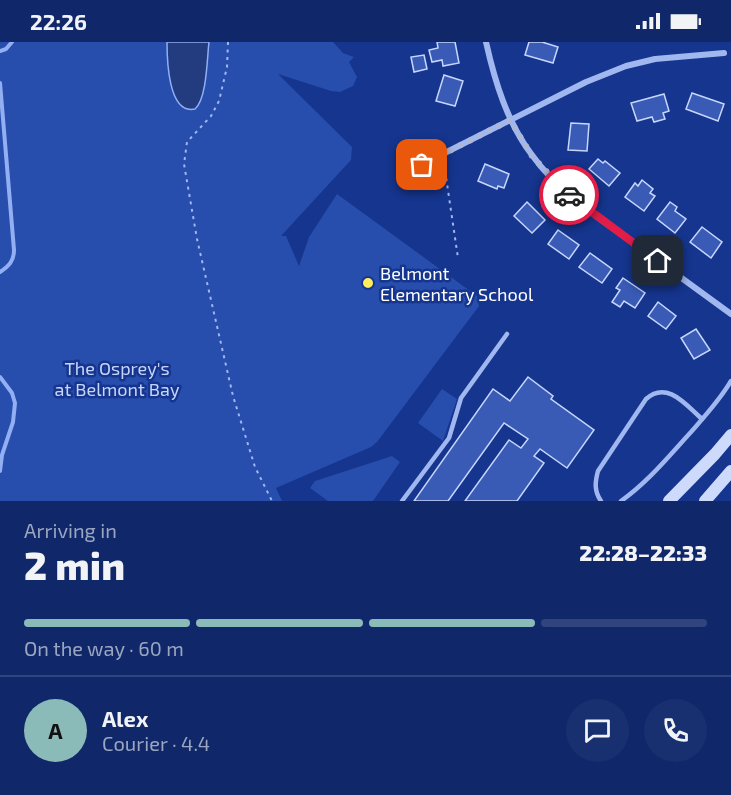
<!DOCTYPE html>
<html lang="en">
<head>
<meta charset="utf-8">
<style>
	:root { --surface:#10286a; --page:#193070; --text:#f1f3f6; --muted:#9ca6c1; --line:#30447e; --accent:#8bbbb9 }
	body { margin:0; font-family:"Exo 2",sans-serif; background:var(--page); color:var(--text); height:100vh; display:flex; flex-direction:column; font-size:22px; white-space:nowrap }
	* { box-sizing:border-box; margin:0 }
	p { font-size:20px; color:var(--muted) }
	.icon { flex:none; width:33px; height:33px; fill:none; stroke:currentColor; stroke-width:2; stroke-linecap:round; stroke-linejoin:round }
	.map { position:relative; height:459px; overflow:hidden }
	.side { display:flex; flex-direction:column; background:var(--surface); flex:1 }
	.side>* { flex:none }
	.pin { position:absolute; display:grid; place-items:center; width:51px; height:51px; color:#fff; margin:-26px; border-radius:12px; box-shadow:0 3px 9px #0006 }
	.courier { position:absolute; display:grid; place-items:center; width:60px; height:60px; margin:-30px; border:4px solid #e11d48; border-radius:50%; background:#fff; color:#222; box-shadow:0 2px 8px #0007 }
	.overview em { font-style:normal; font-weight:800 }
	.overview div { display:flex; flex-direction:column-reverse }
	.overview { display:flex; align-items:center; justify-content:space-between; height:102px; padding:0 24px }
	h1 { font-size:39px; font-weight:800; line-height:45px }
	.bar { display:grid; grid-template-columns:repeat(4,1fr); gap:9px 6px; align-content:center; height:72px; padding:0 24px }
	.bar i { height:8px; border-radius:4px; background:var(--line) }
	.bar .active { background:var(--accent) }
	.bar p { grid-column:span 4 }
	.line { display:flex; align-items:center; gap:15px; padding:0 24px; border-top:2px solid var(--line) }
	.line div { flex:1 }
	.round { display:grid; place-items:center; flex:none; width:63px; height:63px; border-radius:32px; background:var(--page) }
	.status { display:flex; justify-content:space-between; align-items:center; height:42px; padding:0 30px; background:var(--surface); direction:ltr }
	.status svg { height:16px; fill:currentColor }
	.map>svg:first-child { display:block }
</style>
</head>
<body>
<div class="status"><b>22:26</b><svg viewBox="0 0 49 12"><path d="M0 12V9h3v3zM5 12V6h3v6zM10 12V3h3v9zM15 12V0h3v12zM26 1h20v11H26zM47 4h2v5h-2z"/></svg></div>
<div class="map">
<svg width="731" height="459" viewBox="0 0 731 459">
	<rect width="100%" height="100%" fill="#15358e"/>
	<g fill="#274dad">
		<polygon points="0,0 333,0 343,11 354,15 349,20 357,35 353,44 340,50 331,49 278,32 352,105 351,118 281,194 286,194 299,224 309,195 337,152 477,254 479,264 377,400 371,405 276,446 282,459 0,459"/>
		<polygon points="442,347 457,357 443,399 418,381"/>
		<polygon points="392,414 400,420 373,459 328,459 310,446 315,439"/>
	</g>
	<path fill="#233b7f" stroke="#92aff3" stroke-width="1.5" d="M167,0H209C207,16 207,57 195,67C168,73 167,17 167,0Z"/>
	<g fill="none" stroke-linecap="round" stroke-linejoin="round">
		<g stroke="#92aff3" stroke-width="4">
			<polyline points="0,9 6,7 12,0"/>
			<path d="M0,41L14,208C14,219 9,224 0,230"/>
			<polyline points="0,335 12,351 15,361 13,380 2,413 0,429"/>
		</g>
	</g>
	<g fill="#395bb5" stroke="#c7d6fc" stroke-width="1.5">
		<polygon points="437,0 455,0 459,21 443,24 442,18 432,20 429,8 438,6"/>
		<polygon points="529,0 542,0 558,5 553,21 525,13"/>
		<polygon points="424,13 427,27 414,30 411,15"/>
		<polygon points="444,33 463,39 455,64 436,59"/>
		<polygon points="692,51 724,62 718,79 686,67"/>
		<polygon points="664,52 669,69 663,71 665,77 654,80 652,75 637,79 631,61"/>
		<polygon points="571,81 589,82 587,109 568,108"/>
		<polygon points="598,117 603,121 605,119 620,131 609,144 589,127"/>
		<polygon points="485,122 509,132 504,146 498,144 497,147 478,139"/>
		<polygon points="642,138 653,147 650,151 655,154 644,169 625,155 635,141 638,144"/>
		<polygon points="527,160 545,178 532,191 514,174"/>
		<polygon points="670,160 677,165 675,169 686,177 675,191 657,177"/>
		<polygon points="702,185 722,200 711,216 690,200"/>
		<polygon points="558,188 579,203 569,217 548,202"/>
		<polygon points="590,211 612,227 602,241 579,225"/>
		<polygon points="623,236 645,251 635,266 624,259 620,265 612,260 620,248 616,246"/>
		<polygon points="658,260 676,274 666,287 648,274"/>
		<polygon points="696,287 710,308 694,317 681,296"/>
		<polygon points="528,335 553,354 551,357 594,388 567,426 540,407 534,414 544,421 517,459 465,459 509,398 521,406 528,397 504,381 448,459 414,459 493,347 510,359"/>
	</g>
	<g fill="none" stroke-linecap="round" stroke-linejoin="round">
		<g stroke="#a0b7f0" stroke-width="2" stroke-dasharray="3 4.5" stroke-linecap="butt">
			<polyline points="228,0 227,25 219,59 211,74 187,100 184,122 197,197 233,354 255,425 272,459"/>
			<polyline points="441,122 446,135 458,216"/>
		</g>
		<g stroke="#a0b7f0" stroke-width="4.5">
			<polyline points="402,459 449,396 461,356 507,292"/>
			<path d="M601,459C594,449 595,440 598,429L646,357C667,338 686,363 702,377"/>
			<path d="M621,459C648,440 669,414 691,390C705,374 720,358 731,339"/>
		</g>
		<g stroke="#a0b7f0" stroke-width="6">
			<path d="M486,0C495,40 507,80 532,113C557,148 593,172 628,197C662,222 697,247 731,272"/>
			<polyline points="421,123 586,40 626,24 655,17 724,11"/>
		</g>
		<g stroke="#cedafb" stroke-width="12">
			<polyline points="669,459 715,412 731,393"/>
			<polyline points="705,459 731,429"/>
		</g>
	</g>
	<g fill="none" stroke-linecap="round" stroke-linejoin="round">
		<polyline stroke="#adb8d7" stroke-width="6" stroke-dasharray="0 10.8" points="422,123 510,78 532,114 569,153"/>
		<polyline stroke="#e11d48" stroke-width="8" points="569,153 658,219"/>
	</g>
	<circle fill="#ffec5f" stroke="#15358e" stroke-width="2" cx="368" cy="241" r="6"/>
	<g text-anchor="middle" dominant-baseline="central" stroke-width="5" stroke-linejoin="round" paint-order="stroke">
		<g font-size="18" fill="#fff" stroke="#15358e" text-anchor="start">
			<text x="380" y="231">Belmont<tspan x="380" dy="21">Elementary School</tspan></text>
		</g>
		<g font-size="18" fill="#c7d6fc" stroke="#15358e">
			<text x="117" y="326">The Osprey's<tspan x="117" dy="21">at Belmont Bay</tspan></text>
		</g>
	</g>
</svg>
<div class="pin" style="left:422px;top:123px;background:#ea580c"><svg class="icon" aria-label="bag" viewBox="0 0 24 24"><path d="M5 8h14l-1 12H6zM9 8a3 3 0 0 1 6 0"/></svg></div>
<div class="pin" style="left:658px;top:219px;background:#1f2937"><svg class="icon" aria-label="home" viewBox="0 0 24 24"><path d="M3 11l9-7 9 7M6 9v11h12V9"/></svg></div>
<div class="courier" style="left:569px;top:153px"><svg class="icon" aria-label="car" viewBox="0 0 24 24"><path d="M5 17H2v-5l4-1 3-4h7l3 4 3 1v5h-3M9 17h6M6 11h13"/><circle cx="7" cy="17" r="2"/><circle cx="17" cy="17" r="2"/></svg></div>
</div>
<section class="side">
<div class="overview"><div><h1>2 min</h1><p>Arriving in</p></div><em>22:28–22:33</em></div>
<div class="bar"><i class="active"></i><i class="active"></i><i class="active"></i><i></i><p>On the way · 60 m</p></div>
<div class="line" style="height:108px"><b class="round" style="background:var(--accent);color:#111">A</b><div><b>Alex</b><p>Courier · 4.4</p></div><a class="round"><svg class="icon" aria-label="chat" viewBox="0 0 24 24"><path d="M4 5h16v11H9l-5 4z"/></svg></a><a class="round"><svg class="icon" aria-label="phone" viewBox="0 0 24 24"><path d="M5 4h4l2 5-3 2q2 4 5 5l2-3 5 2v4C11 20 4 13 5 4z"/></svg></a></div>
</section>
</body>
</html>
